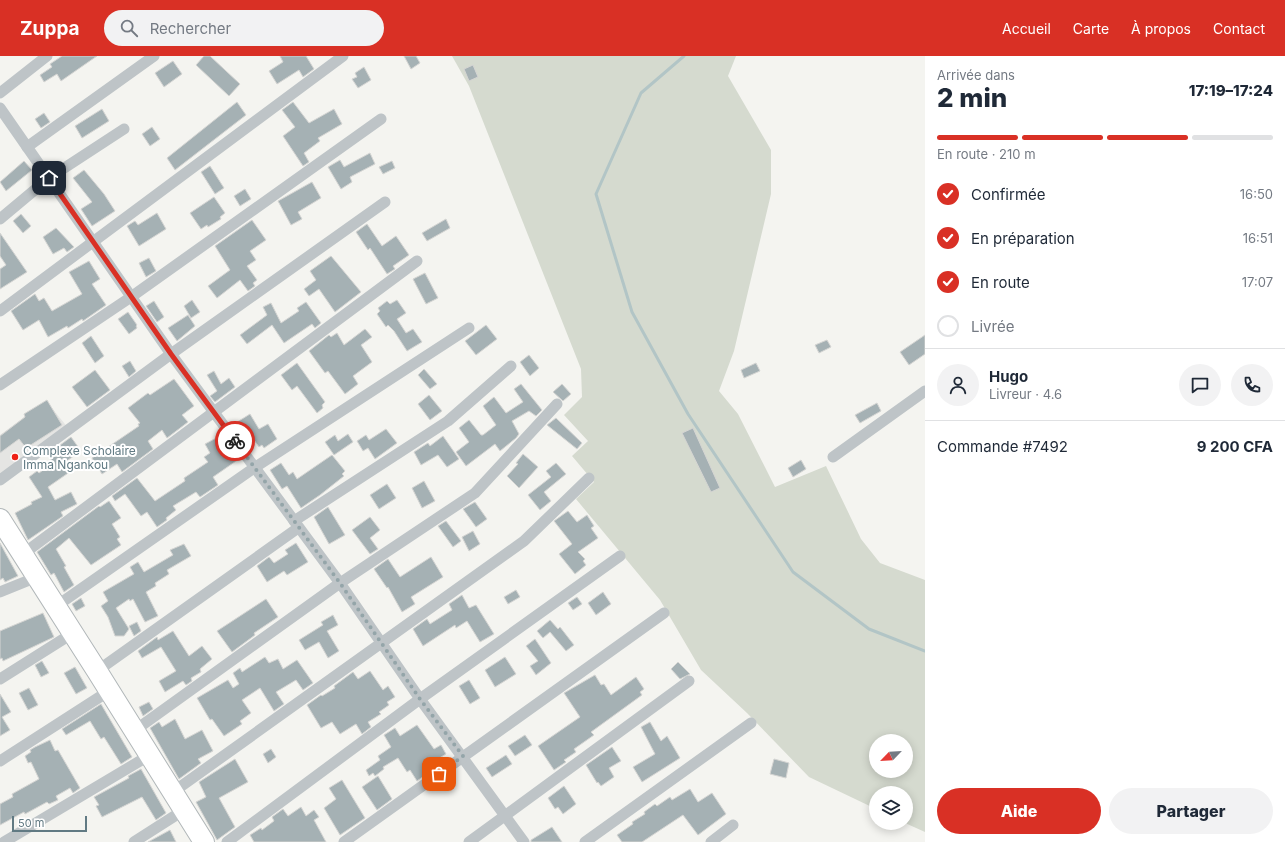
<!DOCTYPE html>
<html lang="fr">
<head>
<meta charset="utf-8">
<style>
	:root { --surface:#fff; --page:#f2f2f3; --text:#1f2937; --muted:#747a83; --line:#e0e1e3; --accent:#d93025 }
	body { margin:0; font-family:Inter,sans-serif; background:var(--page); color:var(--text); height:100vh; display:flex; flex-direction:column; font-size:15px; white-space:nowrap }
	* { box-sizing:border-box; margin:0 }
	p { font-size:13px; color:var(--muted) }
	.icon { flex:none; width:22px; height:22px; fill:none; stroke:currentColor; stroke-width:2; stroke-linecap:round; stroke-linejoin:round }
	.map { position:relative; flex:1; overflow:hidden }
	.panel { display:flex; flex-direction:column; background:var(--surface); width:360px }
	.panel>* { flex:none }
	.needle { width:26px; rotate:245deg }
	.tools { position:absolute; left:869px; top:678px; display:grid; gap:8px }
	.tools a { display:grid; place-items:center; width:44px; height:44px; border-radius:50%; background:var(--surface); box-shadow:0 2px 10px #0003; font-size:20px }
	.scale { position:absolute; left:12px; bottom:10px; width:75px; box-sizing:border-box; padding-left:4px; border:2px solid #617a83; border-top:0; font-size:11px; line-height:14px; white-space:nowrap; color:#617a83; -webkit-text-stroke:3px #fff; paint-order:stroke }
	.pin { position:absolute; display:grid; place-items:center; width:34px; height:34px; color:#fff; margin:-17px; border-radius:8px; box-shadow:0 2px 6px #0006 }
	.courier { position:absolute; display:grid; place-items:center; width:40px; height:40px; margin:-20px; border:3px solid #d93025; border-radius:50%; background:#fff; color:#222; box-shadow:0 1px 5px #0007 }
	.head em { font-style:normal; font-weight:800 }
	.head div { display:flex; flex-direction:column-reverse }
	.head { display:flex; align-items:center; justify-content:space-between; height:68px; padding:0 12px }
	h1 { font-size:26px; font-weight:800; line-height:30px }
	.bar { display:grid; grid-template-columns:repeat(4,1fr); gap:6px 4px; align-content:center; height:48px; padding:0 12px }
	.bar i { height:5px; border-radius:3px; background:var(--line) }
	.bar .current { background:var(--accent) }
	.bar p { grid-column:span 4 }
	.line { display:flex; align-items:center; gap:10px; padding:0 12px; border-top:1px solid var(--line) }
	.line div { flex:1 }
	.round { display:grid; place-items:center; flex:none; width:42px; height:42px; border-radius:21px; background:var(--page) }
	ol { padding:0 12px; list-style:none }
	li { display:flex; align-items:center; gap:12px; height:44px }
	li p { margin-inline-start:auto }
	li .icon { padding:4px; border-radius:50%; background:var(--accent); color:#fff; stroke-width:4 }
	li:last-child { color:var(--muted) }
	li i { width:22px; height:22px; border:2px solid var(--line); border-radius:50% }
	.cta { display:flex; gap:8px; margin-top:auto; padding:8px 12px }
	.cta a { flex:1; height:46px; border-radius:24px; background:var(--accent); color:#fff; font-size:16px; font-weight:800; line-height:46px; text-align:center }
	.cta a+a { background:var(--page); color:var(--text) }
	header { display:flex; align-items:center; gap:24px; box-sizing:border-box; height:56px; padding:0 20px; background:var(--accent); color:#fff }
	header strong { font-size:19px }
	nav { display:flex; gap:22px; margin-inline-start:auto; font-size:14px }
	.search { width:280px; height:36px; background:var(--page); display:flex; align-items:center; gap:10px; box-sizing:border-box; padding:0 14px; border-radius:22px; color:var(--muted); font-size:15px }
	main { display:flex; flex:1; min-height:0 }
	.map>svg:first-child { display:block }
</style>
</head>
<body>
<header>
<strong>Zuppa</strong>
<div class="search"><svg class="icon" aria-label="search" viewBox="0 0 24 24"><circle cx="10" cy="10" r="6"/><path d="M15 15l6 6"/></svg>Rechercher</div>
<nav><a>Accueil</a><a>Carte</a><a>À propos</a><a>Contact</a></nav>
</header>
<main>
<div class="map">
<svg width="925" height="786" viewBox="0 0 925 786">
	<rect width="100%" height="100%" fill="#f4f4f0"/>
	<polygon fill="#e5e5e3" points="46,345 69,373 0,424 0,379"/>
	<path fill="#d5dacf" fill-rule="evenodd" d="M452,0H736L728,20L771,94V138L734,295L719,335L738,358L775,431L826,410L861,483L880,507L925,524V776L905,767L906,737H876V753L809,721L747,657L701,614L660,544L576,443L594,426L572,400L588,385L564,359L582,341L581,313L469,30ZM876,685H906V715H876Z"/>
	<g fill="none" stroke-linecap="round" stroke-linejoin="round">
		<polyline stroke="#b2c5c6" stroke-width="3" points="684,0 641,37 596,138 632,256 688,358 793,516 869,573 925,595"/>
	</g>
	<g fill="#a5b1b4" stroke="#d5d5d3">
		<polygon points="62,0 97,0 61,25 57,18 44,26 40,19 52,11 50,8"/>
		<polygon points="204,0 210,0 240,28 229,40 196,9"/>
		<polygon points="280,0 306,0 314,13 303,21 299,14 277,28 269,15 283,6"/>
		<polygon points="404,0 416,0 420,7 411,13"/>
		<polygon points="173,5 182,18 164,31 155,17"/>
		<polygon points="473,9 478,21 469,25 464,13"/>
		<polygon points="364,11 371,24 358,32 352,23 357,21 355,17"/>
		<polygon points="237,46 246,59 175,114 167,102"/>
		<polygon points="293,46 309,67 334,53 342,68 318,82 320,85 304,97 309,106 303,110 283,80 295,71 282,54"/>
		<polygon points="102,53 109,65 82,82 75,70"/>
		<polygon points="44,57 50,66 41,72 35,63"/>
		<polygon points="152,71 160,83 150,90 142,78"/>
		<polygon points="370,97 375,108 350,121 352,126 341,133 328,111 340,104 344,111"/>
		<polygon points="24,105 32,114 6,135 0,126"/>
		<polygon points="392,105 395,112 383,118 379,111"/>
		<polygon points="210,110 224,132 215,138 201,116"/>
		<polygon points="84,114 104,138 115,155 92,170 81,153 92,146 73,122"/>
		<polygon points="312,126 321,142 298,156 302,163 291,169 278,145"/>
		<polygon points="245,133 251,143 240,150 234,140"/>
		<polygon points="214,141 225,157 220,161 221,163 208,171 207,169 201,173 190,157"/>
		<polygon points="157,157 166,173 139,190 127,170 135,165 138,169"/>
		<polygon points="21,158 31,170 23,177 13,165"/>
		<polygon points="446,163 450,172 427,185 422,177"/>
		<polygon points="252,164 266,184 250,195 256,204 247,210 257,224 253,227 255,230 248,235 240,224 217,242 208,230 230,214 215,190"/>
		<polygon points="367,168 382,190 396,180 409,199 393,210 395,213 387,218 370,192 368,194 356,176"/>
		<polygon points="56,172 74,191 67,196 64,192 53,198 43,181"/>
		<polygon points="0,177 27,216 0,233 0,213 6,209 0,200"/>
		<polygon points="331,200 361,236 335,256 319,233 309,240 304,233 316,224 310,215"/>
		<polygon points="149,202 156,215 146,221 139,207"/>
		<polygon points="89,205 100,223 92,228 106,249 83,265 82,263 68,272 67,270 48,281 39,264 23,274 11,255 35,238 39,245 44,242 52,255 82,238 69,216"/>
		<polygon points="425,217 438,242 426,248 413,223"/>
		<polygon points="192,244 200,256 191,262 184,250"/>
		<polygon points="397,244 406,257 397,263 406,277 413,273 422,286 407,295 394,275 388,269 386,271 377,258 380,255 378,252 387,245 390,248"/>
		<polygon points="154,245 164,261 157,266 146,250"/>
		<polygon points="306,246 321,267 315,272 312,268 284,287 272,269 247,288 240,279 267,259 263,251 271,247 281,267 299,255 297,252"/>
		<polygon points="128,256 137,269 136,270 137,272 129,278 118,263"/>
		<polygon points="188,259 195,270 177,285 168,272"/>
		<polygon points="486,269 497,283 476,299 465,285"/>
		<polygon points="365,273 372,281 361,289 372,306 353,320 358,328 345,338 328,315 325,317 309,295 329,279 331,281 337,277 344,289"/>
		<polygon points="925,279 925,298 909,309 900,296"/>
		<polygon points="91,280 104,300 95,307 82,287"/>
		<polygon points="827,284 831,291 819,297 815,289"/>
		<polygon points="529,299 539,312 530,320 520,306"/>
		<polygon points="130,305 136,315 129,321 122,310"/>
		<polygon points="297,307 325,346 322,349 323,352 317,357 297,330 292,334 281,319"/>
		<polygon points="756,307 760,315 744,322 741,314"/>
		<polygon points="424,313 437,328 430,333 418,319"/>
		<polygon points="95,314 110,334 87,351 72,331"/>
		<polygon points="214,315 221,328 229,322 235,331 215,346 210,340 217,335 207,319"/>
		<polygon points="174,323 194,350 182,359 188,366 167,382 162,374 148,385 153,393 122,416 117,408 102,418 92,402 139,370 138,368 140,367 128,352 148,337 150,339"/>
		<polygon points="521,328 542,354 536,360 529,355 512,365 519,378 516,382 500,395 495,388 466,410 456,396 469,386 459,372 469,364 481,379 483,379 496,369 483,350 494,341 506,357 523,346 514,333"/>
		<polygon points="562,328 571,338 563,345 553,336"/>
		<polygon points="429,339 442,355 430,364 418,348"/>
		<polygon points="47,344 62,369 26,392 19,383 0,397 0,380 25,361 24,358"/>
		<polygon points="877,347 881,355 860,367 855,359"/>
		<polygon points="250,358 259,373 268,368 277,383 264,392 262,389 259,391 247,374 240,378 234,368"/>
		<polygon points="556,362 582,387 577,393 547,369"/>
		<polygon points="693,372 720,432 711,436 682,377"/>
		<polygon points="386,373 397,387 375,403 368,392 363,395 357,385 366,379 369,384"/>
		<polygon points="348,378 353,386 334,399 325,386 335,379 338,385"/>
		<polygon points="220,380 239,403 213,421 218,429 200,441 196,436 173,450 176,454 166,462 167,464 157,471 147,456 141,460 125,438 115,445 112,440 137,422 155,445 185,425 184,422 208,406 204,401 210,397 205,388"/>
		<polygon points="443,380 459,403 447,411 438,399 421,409 414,396 428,387 430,390"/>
		<polygon points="71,381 81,395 68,404 74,413 48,431 55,444 71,436 77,448 61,456 63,460 28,484 15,457 32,448 31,446 42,441 29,421 37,415 39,417 53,407 48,398"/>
		<polygon points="523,398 538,411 519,432 507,420 518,408 516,407"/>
		<polygon points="332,399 345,415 342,418 344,420 320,439 301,452 287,430 282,433 270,414 281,407 289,419 293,416 297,423"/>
		<polygon points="801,404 806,413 793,421 788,412"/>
		<polygon points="556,407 566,418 544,436 551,445 540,454 528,439 551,421 546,415"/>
		<polygon points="424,425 435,445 422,452 412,432"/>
		<polygon points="387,428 396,442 379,453 370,439"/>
		<polygon points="109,445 121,462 112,468 120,481 117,483 121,489 91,509 69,482 56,493 66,510 64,511 74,529 64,536 54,517 51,519 37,496 99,450 100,451"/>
		<polygon points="475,446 487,463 476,471 463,453"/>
		<polygon points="328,451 345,479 329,488 314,461"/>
		<polygon points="568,455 577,466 587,459 594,470 591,472 598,482 578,496 585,503 583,505 586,509 575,518 559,498 572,488 554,465"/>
		<polygon points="370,461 380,474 370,482 378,493 370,498 352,474"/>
		<polygon points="446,465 461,485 453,491 438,470"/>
		<polygon points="473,475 480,488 469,495 462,481"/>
		<polygon points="0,487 18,520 5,526 3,522 0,524"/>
		<polygon points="296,487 308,506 287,519 284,515 267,526 257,510 269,501 274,507 288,498 285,494"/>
		<polygon points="184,488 191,500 167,514 169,518 155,527 156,530 146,536 158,560 145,566 133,543 130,545 129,543 116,552 129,573 124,580 115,580 108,561 101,550 108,545 103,536 134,518 130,511 138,506 144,516 173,499 170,494"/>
		<polygon points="431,501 443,521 411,541 415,548 402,556 388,531 387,532 374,513 388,503 400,521"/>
		<polygon points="516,534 520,541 508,548 504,541"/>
		<polygon points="603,536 611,548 596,559 588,547"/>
		<polygon points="462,539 469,552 476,549 494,578 480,586 467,565 456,572 455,569 423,590 413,573 427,563 430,568 452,554 449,548"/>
		<polygon points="577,541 582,548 573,554 568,547"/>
		<polygon points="81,542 85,550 76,555 72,548"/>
		<polygon points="266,543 278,561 254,577 255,579 232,596 217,575"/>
		<polygon points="43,557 54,581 3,605 2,602 0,603 0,575"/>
		<polygon points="333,559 338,569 327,575 339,595 328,602 319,586 305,594 299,584 323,569 321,566"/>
		<polygon points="550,564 558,573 560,571 574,589 566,595 550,576 543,582 537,575"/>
		<polygon points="137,566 141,575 134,580 129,570"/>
		<polygon points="173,575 189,600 202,590 212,603 200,613 201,616 191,622 192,625 186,629 183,625 165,636 159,625 176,615 161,591 142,602 138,595 157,581 158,584"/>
		<polygon points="535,583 551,607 536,619 530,610 538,605 526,590"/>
		<polygon points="265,601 269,607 278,603 283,613 297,604 313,627 303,634 296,624 276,636 284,648 274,655 260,632 242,644 251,657 240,665 242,668 224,680 212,663 210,664 197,642 228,624 233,632 239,628 233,617 240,612 242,616"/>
		<polygon points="505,601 516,618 495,631 485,614"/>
		<polygon points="42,605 49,617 41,621 35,609"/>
		<polygon points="678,606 690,618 680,623 671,613"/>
		<polygon points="75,611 87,632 76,638 64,617"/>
		<polygon points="370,615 383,634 388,630 395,641 387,646 389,649 379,656 381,658 368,666 371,671 362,678 356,668 340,678 332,666 321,672 307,649 321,639 322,640 335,632 334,630 353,616 358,623"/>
		<polygon points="595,619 601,629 604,628 611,639 636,621 644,633 640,636 642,639 591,676 594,679 574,693 576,696 564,704 566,706 554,714 538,690 580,661 564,637"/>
		<polygon points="469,624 480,642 470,648 459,630"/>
		<polygon points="29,632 38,649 28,654 19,637"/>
		<polygon points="0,638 11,656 2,661 10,674 0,680"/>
		<polygon points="149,646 153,653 143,660 139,651"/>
		<polygon points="101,648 132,701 121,708 104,681 101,683 90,665 66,679 62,673"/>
		<polygon points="175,663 185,683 202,674 213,695 198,703 201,707 179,723 150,672 159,666 162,671"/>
		<polygon points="650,666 661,685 667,680 680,702 642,726 633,711 655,698 641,671"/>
		<polygon points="417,669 434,693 441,689 446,698 436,704 439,709 417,725 410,714 407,716 398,702 383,711 384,713 375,720 373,717 369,720 366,714 380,704 378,700 391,691 384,679 395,672 400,680"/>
		<polygon points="525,679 532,689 515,700 508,690"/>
		<polygon points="50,684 55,695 58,694 80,732 73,737 70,732 56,740 58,744 49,748 47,746 25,758 24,756 0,769 0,748 13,741 12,738 39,723 31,706 28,707 25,700 31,696 30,694 35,691"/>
		<polygon points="612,691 621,705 609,712 614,721 601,730 598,726 597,727 586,709"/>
		<polygon points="271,693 276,701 268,707 263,698"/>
		<polygon points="506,699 512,708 492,721 486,712"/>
		<polygon points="235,703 248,726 219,742 235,771 217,784 196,746 206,741 199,726"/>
		<polygon points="774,703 789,707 786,722 770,718"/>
		<polygon points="141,713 166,757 156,764 142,741 102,761 96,750 99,749 94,741 129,722 128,720"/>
		<polygon points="378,720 392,743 377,754 362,731"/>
		<polygon points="342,724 365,762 340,779 324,752 336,743 329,732"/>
		<polygon points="564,730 576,748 563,758 558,751 555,753 548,742"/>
		<polygon points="690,733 698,746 712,737 726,758 698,779 683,759 642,786 622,786 617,779 633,768 632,766 645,758 644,756 655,748 657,750 670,741 672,744"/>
		<polygon points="301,751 306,760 314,754 319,761 314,764 326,786 254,786 250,779 261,772 262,774 274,765 272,761 283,753 288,760"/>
		<polygon points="552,771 562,786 531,786 531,784"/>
		<polygon points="170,774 176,786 148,786"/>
	</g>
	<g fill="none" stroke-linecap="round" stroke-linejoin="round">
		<g stroke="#b1b7b9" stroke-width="22">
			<polyline id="highway" points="0,463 97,615 204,786"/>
		</g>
		<g stroke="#bec4c7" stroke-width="11">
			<polyline points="0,37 47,0"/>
			<polyline points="0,52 171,298 340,527 420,643 524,786"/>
			<polyline points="27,91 154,0"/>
			<polyline points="0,163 49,122 124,73"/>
			<polyline points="0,255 343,0"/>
			<polyline points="0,329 131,241 381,63"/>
			<polyline points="833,401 925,335"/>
			<polyline points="0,424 171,298 385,146"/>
			<polyline points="294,465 448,365 511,310"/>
			<polyline points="23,498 417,205"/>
			<polyline points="0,536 37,521"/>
			<polyline points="55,551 254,412 469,272"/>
			<polyline points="97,615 298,472"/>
			<polyline points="0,623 73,577"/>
			<polyline points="134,675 340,527 475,437 557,348"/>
			<polyline points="0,705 109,635"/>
			<polyline points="173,736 524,485 589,422"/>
			<polyline points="4,786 150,699"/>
			<polyline points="134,786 184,754"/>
			<polyline points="227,786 420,643 620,500"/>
			<polyline points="344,786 664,557"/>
			<polyline points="469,786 689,625"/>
			<polyline points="585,786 751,667"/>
			<polyline points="711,786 733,769"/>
		</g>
		<use href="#highway" stroke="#fff" stroke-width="20"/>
	</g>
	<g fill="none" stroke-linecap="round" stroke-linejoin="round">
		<polyline stroke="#94a5a9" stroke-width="4" stroke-dasharray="0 7.2" points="235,385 340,527 420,643 463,700 439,718"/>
		<polyline stroke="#d93025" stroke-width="5" points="49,122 171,298 235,385"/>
	</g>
	<circle fill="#ee2016" stroke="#fff" stroke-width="1.5" cx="15" cy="401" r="4"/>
	<g text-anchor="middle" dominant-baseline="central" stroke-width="4" stroke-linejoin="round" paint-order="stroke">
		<g font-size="12" fill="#617a83" stroke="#fff" text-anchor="start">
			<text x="23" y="394">Complexe Scholaire<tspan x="23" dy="14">Imma Ngankou</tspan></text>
		</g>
	</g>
</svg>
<div class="tools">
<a><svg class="needle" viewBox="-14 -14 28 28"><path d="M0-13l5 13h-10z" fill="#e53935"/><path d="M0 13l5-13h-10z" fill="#747a83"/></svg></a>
<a><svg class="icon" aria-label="layers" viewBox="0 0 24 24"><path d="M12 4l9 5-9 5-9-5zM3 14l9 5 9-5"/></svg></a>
</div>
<div class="scale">50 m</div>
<div class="pin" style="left:439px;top:718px;background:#ea580c"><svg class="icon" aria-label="bag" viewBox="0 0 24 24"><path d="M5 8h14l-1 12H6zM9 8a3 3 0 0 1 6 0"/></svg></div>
<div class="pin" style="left:49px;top:122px;background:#1f2937"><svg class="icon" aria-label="home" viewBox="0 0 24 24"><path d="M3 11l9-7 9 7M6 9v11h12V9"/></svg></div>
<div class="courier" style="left:235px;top:385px"><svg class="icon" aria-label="bike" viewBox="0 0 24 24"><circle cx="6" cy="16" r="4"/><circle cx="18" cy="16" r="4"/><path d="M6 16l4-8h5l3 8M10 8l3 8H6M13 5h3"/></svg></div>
</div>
<section class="panel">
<div class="head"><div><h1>2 min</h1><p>Arrivée dans</p></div><em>17:19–17:24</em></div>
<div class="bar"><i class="current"></i><i class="current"></i><i class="current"></i><i></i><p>En route · 210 m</p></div>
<ol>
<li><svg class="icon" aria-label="check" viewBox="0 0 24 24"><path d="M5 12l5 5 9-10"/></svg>Confirmée<p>16:50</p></li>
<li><svg class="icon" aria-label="check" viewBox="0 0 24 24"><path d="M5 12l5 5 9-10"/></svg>En préparation<p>16:51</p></li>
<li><svg class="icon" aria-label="check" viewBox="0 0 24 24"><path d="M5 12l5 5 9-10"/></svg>En route<p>17:07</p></li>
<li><i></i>Livrée</li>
</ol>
<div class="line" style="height:72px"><a class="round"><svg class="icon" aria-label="person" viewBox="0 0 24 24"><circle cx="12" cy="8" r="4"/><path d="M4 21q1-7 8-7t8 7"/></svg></a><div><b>Hugo</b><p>Livreur · 4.6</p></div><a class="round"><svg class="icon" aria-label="chat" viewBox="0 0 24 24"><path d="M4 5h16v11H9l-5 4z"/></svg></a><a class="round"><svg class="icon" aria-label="phone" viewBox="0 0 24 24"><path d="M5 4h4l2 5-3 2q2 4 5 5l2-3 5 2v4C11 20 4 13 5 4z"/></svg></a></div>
<div class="line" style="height:52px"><div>Commande #7492</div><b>9 200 CFA</b></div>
<div class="cta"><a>Aide</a><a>Partager</a></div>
</section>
</main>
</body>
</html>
